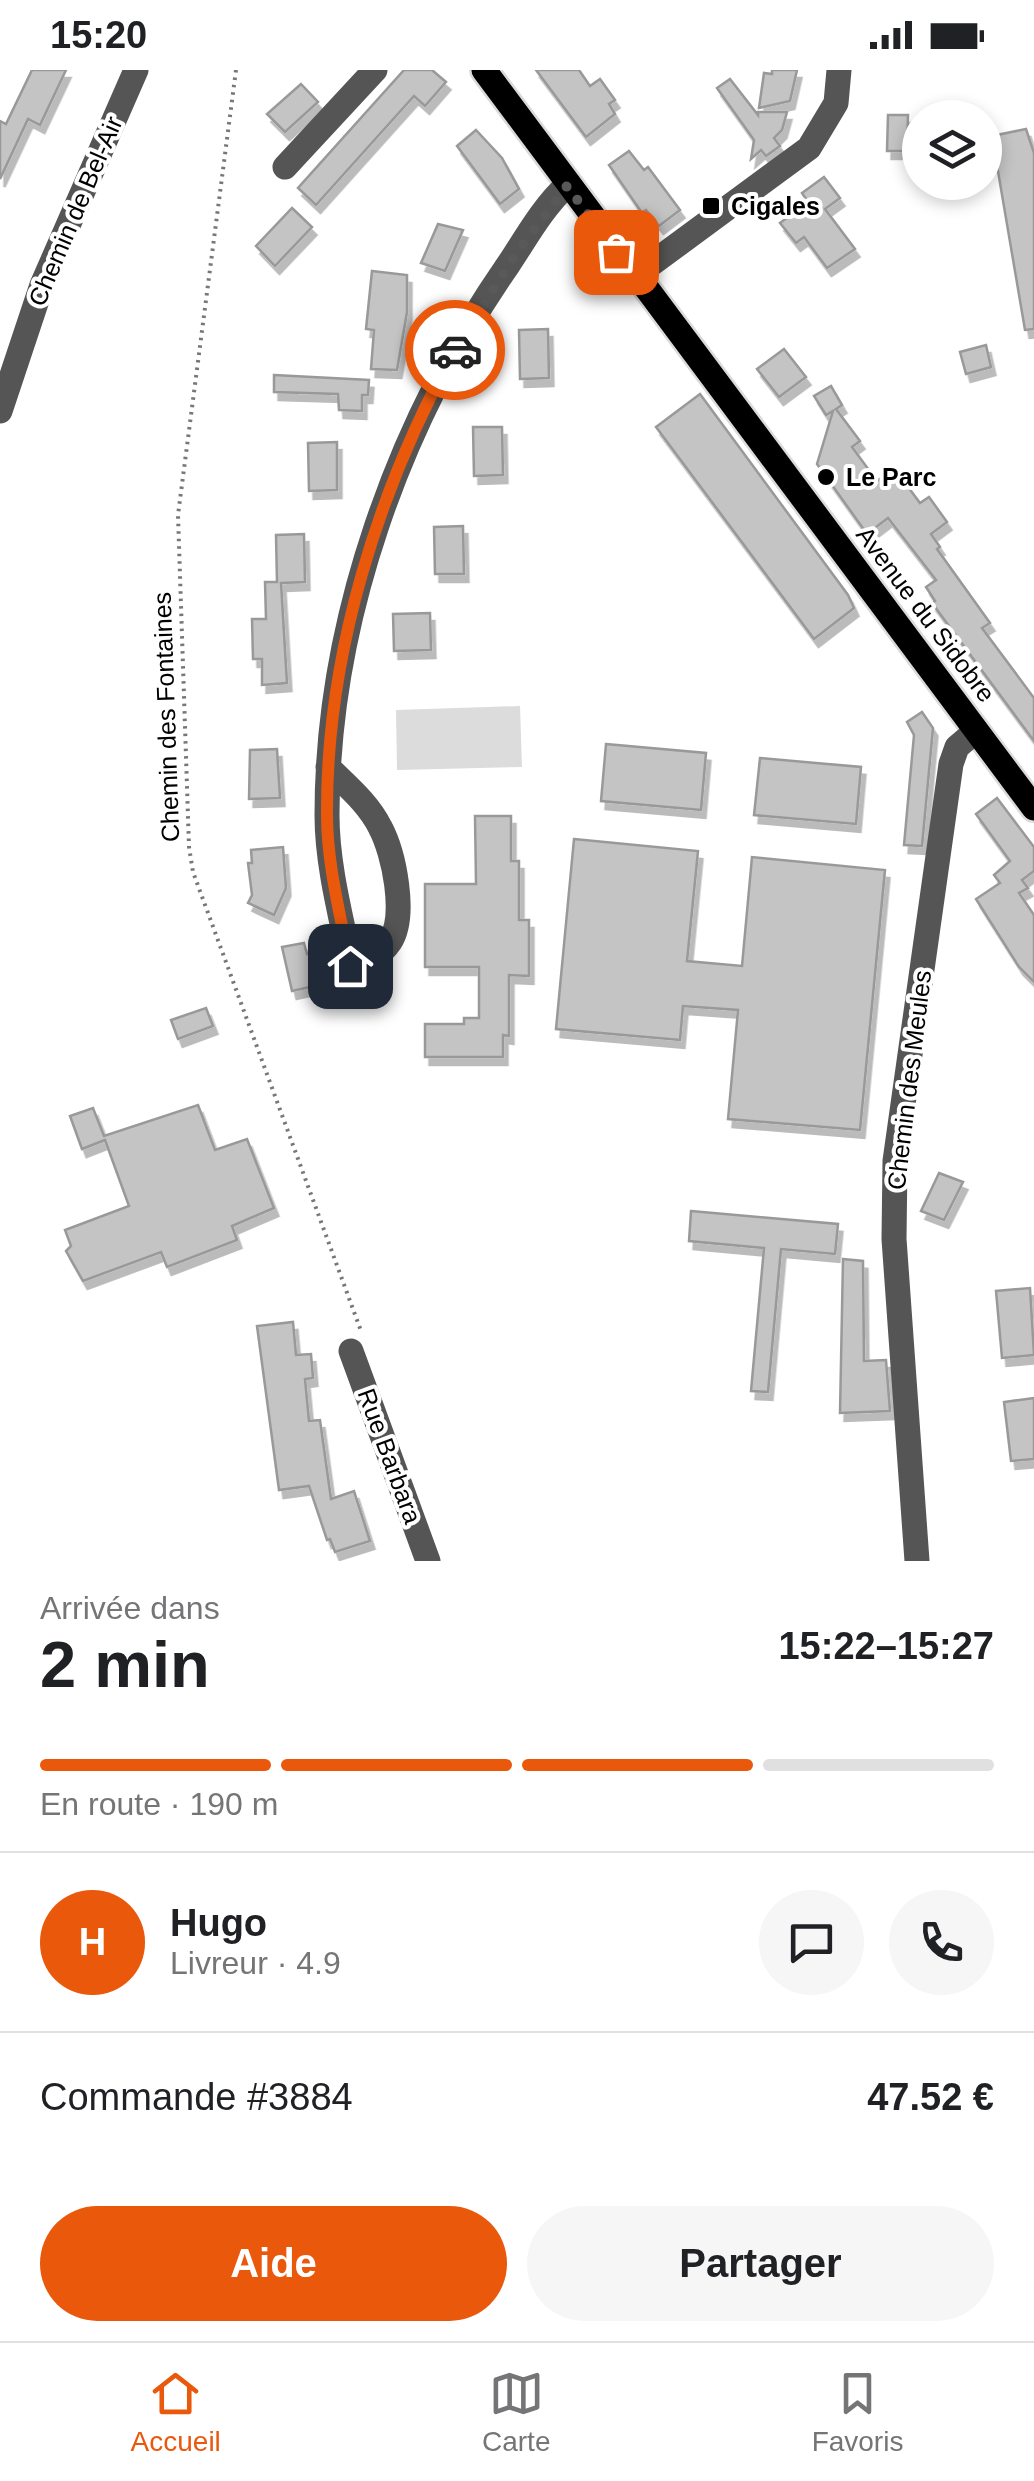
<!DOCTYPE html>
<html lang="fr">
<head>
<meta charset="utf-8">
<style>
	:root { --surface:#fff; --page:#f6f6f6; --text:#202124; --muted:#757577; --line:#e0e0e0; --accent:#ea580c }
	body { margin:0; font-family:Arial,sans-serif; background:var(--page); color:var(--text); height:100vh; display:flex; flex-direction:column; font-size:38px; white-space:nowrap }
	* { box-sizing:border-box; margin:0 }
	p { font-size:32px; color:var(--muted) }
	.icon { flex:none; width:55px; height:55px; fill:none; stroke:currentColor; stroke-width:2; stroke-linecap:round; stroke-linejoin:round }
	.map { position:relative; height:1491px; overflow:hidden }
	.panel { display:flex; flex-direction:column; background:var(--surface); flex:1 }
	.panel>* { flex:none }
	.fabs { position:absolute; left:902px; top:30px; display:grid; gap:20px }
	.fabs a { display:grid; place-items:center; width:100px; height:100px; border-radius:50%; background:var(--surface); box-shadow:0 5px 15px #0003; font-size:50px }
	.pin { position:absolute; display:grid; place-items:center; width:85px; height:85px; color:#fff; margin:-42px; border-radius:20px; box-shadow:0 5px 15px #0006 }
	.courier { position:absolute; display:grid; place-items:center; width:100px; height:100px; margin:-50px; border:8px solid #ea580c; border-radius:50%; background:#fff; color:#222; box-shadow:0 2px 12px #0007 }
	.summary em { font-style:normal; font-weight:600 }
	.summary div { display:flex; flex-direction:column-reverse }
	.summary { display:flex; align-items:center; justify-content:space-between; height:170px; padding:0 40px }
	h1 { font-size:65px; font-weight:600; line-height:75px }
	.bar { display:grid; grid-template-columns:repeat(4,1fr); gap:15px 10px; align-content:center; height:120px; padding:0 40px }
	.bar i { height:12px; border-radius:8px; background:var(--line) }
	.bar .on { background:var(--accent) }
	.bar p { grid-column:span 4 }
	.line { display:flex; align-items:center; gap:25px; padding:0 40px; border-top:2px solid var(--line) }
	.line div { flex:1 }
	.round { display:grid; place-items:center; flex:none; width:105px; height:105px; border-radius:52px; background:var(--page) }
	.button { display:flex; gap:20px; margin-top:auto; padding:20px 40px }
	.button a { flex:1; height:115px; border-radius:60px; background:var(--accent); color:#fff; font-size:40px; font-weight:600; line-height:115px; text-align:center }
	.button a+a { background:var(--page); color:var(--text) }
	.status { display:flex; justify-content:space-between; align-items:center; height:70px; padding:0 50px; background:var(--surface); direction:ltr }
	.status svg { height:28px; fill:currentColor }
	.tab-bar { display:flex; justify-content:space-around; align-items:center; height:140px; border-top:2px solid var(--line); background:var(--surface); font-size:28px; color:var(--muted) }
	.tab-bar a { display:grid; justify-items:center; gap:5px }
	.tab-bar .on { color:var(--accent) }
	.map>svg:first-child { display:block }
</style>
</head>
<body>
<div class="status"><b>15:20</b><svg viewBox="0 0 49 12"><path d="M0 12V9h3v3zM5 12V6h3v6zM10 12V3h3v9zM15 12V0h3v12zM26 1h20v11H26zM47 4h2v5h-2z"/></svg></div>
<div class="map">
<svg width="1034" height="1491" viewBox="0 0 1034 1491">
	<defs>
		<filter id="shadow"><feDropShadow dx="4.5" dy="8" stdDeviation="0" flood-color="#0004"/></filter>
	</defs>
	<rect width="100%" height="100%" fill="#fff"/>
	<polygon fill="#dcdcdc" points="520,636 522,697 397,700 396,640"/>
	<g fill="#c4c4c4" stroke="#999" stroke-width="2.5" filter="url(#shadow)">
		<polygon points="32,0 66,0 40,55 28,49 0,109 0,51 6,54"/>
		<polygon points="404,0 432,0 446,12 425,36 414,26 316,135 298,118"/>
		<polygon points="536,0 579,0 590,16 600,9 615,30 609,34 615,44 586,67"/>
		<polygon points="772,0 797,0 790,31 759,38 764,3 772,4"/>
		<polygon points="730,9 758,45 758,42 787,42 782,60 774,68 780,76 766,86 761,80 751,89 754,70 717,18"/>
		<polygon points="301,14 318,32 285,62 267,44"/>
		<polygon points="888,45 908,45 907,81 887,81"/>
		<polygon points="1026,59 1034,83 1034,259 1025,260 992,66"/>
		<polygon points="476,60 502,88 519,119 500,134 457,76"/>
		<polygon points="629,81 644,100 648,97 680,140 659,156 646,140 642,143 609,95"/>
		<polygon points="824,107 840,128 825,139 855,179 827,198 804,167 796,173 780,153 808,132 802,123"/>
		<polygon points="292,138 312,157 275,196 256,176"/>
		<polygon points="438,154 463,160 445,201 421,193"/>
		<polygon points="372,201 407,205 407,242 397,300 371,299 374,260 366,259"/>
		<polygon points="548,259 549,308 520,309 519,260"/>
		<polygon points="986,275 991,297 966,304 960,282"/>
		<polygon points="784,279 806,307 779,327 757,299"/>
		<polygon points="274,305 369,310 368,325 362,325 362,341 339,340 338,324 274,322"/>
		<polygon points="831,316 842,335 836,339 860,371 852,377 877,411 894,398 920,433 929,427 947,452 931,464 940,477 937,479 990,553 982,558 1034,628 1034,671 932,533 935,531 926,517 936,510 888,448 867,464 817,394 833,341 826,345 814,326"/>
		<polygon points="700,324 848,525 854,538 814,569 656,357"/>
		<polygon points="473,357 502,357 503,405 474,406"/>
		<polygon points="337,372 337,420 309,421 308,373"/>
		<polygon points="463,456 464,504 435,504 434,457"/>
		<polygon points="304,464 305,512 281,513 287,613 262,615 262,589 253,589 252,549 266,549 265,512 277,512 276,465"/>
		<polygon points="430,543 431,580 394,581 393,544"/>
		<polygon points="922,642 933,658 922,776 904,775 914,665 907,652"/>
		<polygon points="606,674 706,683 701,740 601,731"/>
		<polygon points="277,679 280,728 249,729 250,680"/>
		<polygon points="760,688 861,697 856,754 754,745"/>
		<polygon points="997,728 1034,777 1034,801 1022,810 1028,818 1019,823 1034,845 1034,912 1019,897 976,829 1000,813 994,805 1010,791 976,744"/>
		<polygon points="475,746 511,746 511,791 519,791 519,850 529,850 529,906 509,905 509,966 503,965 503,987 425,987 425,954 464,954 464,948 479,948 479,897 425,897 425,814 476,814"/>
		<polygon points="574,769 698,781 687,891 742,896 752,787 885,800 860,1060 728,1049 738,940 683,936 680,970 556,959"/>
		<polygon points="283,777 286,818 274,845 248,833 252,825 248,793 252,793 251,780"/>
		<polygon points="304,873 307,884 312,883 319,915 292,921 282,877"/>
		<polygon points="206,938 213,956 178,969 171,950"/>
		<polygon points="198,1035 215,1080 247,1069 274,1138 232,1156 237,1170 167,1197 161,1182 83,1211 66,1181 71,1176 65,1160 129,1136 105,1070 82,1079 70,1046 93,1038 104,1066"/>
		<polygon points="939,1103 963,1112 944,1150 921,1141"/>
		<polygon points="691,1141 838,1154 835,1184 781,1179 768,1322 751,1321 764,1178 689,1171"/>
		<polygon points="843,1189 863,1191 864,1291 886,1290 890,1341 840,1343"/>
		<polygon points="1030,1218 1034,1285 1002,1288 996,1221"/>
		<polygon points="293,1252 296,1285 311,1284 313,1308 305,1309 309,1351 320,1350 331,1429 354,1421 370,1471 335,1482 330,1469 327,1470 309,1416 279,1420 257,1256"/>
		<polygon points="1034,1328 1034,1389 1011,1391 1004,1332"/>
	</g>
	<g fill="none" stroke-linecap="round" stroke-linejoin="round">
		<g stroke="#dbdbdb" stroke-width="30">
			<polyline id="major" points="484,0 1034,738"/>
		</g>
		<polyline stroke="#777" stroke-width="4" stroke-dasharray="2.5 5" stroke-linecap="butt" points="236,0 178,445 189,777 193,802 361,1261"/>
		<g stroke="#555" stroke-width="25">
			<polyline points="285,97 375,0"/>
			<polyline points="635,206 809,78 836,33 839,0"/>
			<polyline points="0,341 42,215 136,0"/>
			<path d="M328,697C347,716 368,733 380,757C394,783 407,846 390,872C380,887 367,891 351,895C341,847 327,795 327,745C327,551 399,352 508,195C526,168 543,137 567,115"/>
			<polyline points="351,1281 428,1491"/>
			<polyline points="917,1491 894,1169 895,1091 951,694 957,677 976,661"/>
		</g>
		<use href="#major" stroke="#000" stroke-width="25"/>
	</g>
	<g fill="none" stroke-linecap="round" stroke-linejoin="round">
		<polyline stroke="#595959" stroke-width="10" stroke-dasharray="0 18" points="455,280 516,184 567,116 616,182"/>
		<path stroke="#ea580c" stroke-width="12" d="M350,896C341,847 327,795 327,745C326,585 378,419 455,280"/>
	</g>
	<g fill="#000" stroke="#fff" stroke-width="4">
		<rect x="701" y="126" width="20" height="20" rx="5"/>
		<circle cx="826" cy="407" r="10"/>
	</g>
	<g text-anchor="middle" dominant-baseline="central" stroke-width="8" stroke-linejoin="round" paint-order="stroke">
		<g font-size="25" font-weight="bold" fill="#000" stroke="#fff" text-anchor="start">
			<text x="731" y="136">Cigales</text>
			<text x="846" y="407">Le Parc</text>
		</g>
		<g font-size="25" fill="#000" stroke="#fff">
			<text transform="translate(75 141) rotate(-67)">Chemin de Bel-Air</text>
			<text transform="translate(926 544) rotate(53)">Avenue du Sidobre</text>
			<text transform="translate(166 647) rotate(-92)">Chemin des Fontaines</text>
			<text transform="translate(909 1010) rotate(-83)">Chemin des Meules</text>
			<text transform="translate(390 1386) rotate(70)">Rue Barbara</text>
		</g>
	</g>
</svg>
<div class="fabs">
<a><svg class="icon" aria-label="layers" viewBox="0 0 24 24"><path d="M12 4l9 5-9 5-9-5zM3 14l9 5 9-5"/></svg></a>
</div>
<div class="pin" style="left:616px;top:182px;background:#ea580c"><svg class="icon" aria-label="bag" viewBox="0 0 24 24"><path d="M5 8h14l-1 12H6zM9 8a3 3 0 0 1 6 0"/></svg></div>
<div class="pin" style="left:350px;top:896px;background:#1f2937"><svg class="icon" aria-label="home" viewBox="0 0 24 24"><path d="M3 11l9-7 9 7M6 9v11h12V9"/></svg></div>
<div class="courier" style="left:455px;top:280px"><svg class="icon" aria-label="car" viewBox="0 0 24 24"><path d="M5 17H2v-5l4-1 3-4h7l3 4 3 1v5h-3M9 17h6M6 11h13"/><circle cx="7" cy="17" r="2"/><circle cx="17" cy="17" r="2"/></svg></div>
</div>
<section class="panel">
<div class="summary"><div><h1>2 min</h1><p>Arrivée dans</p></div><em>15:22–15:27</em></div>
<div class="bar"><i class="on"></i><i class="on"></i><i class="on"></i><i></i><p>En route · 190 m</p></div>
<div class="line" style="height:180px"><b class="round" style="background:var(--accent);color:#fff">H</b><div><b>Hugo</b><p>Livreur · 4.9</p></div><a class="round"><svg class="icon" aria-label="chat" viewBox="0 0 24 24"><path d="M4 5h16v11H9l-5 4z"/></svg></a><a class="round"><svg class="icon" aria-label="phone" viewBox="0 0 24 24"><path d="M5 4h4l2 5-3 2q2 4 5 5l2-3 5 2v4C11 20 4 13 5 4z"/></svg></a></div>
<div class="line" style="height:130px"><div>Commande #3884</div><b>47.52 €</b></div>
<div class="button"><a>Aide</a><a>Partager</a></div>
</section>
<nav class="tab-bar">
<a class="on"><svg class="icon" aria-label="home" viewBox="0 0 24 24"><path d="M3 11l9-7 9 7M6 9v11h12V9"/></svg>Accueil</a>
<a><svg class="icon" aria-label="map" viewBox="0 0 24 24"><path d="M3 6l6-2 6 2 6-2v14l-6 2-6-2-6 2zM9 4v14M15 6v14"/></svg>Carte</a>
<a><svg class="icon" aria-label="saved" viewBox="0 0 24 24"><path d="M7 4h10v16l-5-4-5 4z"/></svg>Favoris</a>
</nav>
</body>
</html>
